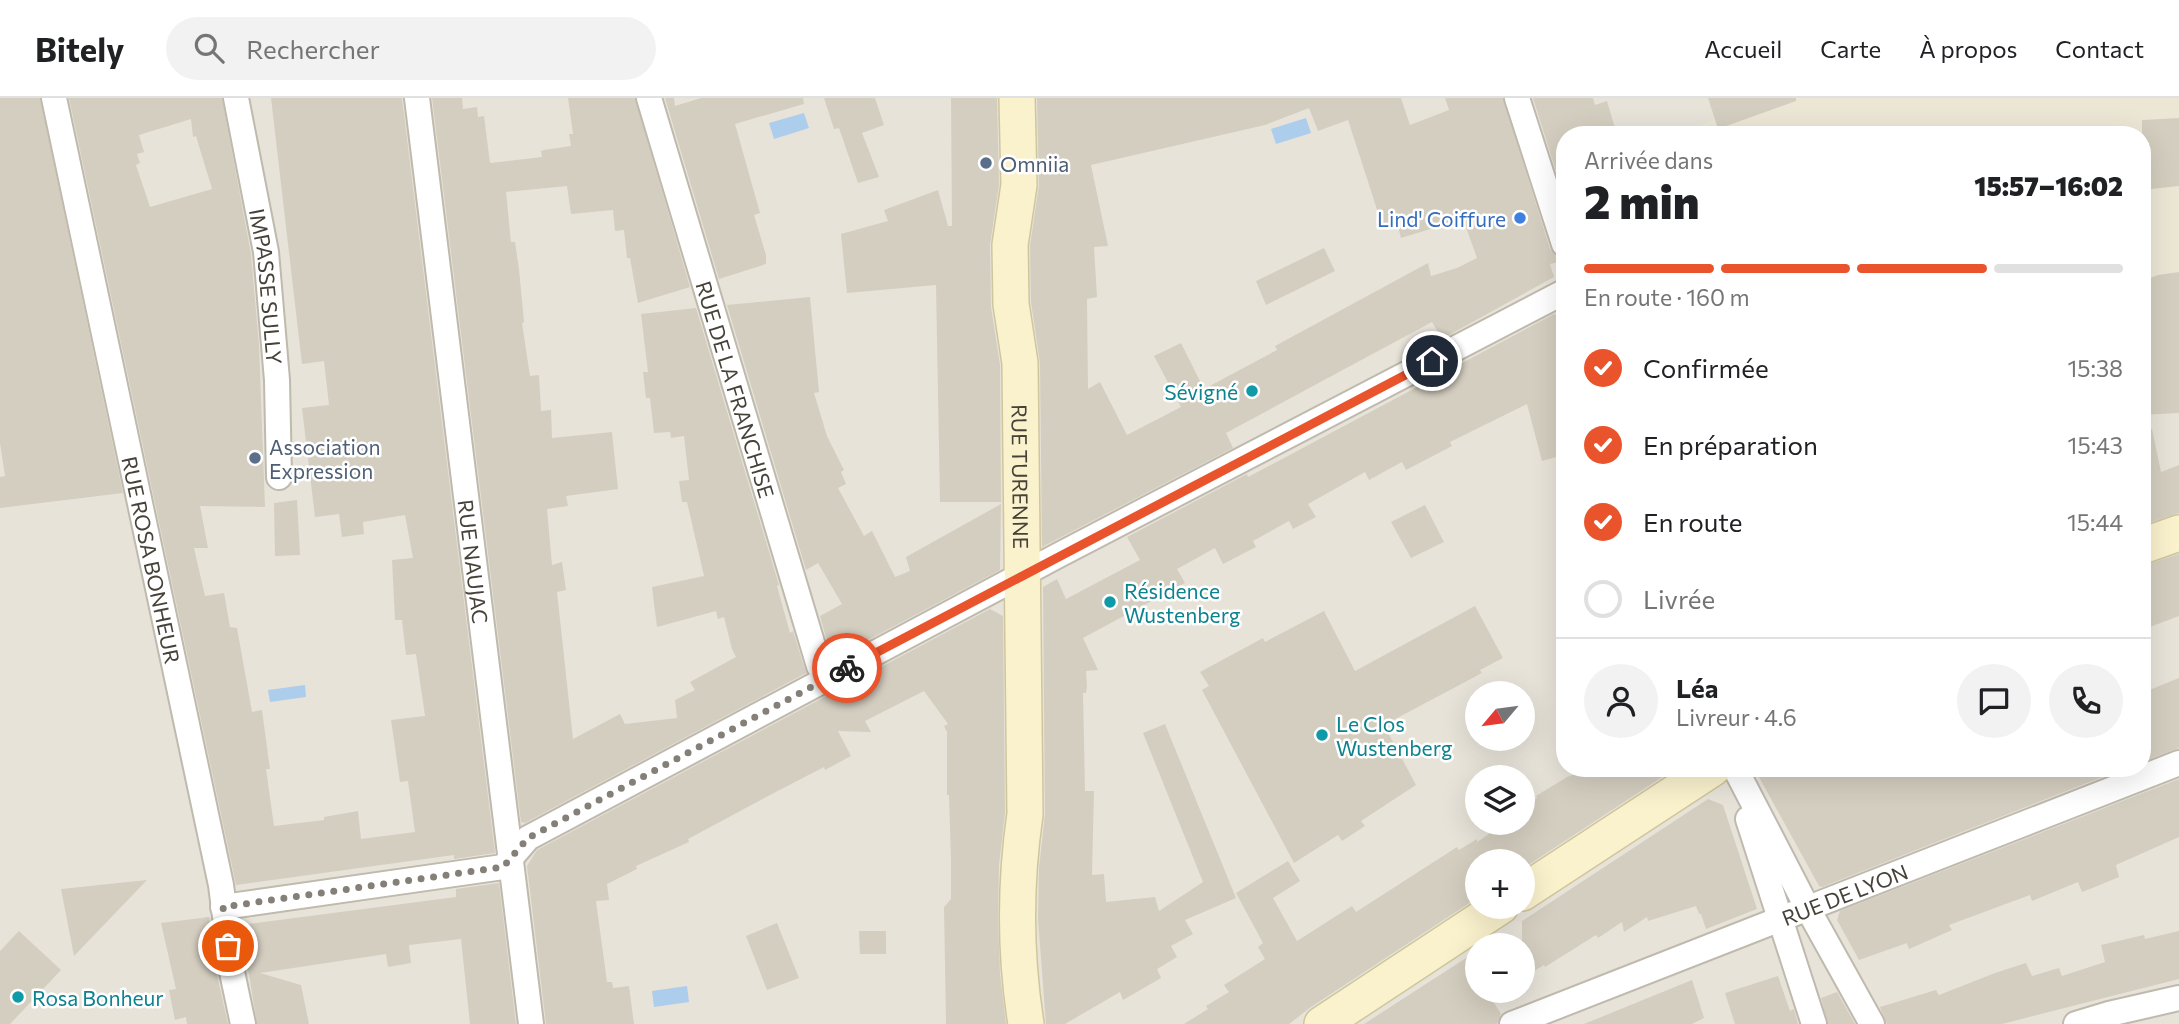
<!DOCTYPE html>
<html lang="fr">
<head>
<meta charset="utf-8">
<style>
	:root { --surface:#fff; --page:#f2f2f2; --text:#202124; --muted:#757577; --line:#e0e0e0; --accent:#e9542c }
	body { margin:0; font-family:Commissioner,sans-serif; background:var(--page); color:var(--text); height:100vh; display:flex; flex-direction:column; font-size:26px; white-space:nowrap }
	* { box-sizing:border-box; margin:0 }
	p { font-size:23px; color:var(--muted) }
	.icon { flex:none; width:38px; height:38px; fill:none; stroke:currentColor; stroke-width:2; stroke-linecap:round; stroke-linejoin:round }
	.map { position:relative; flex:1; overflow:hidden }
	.side { position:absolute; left:1556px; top:28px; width:595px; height:651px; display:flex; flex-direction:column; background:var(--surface); border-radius:28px; box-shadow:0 7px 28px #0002 }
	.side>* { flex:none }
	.needle { width:46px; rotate:241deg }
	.buttons { position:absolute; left:1465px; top:583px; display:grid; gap:14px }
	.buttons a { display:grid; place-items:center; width:70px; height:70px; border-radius:50%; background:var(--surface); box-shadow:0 7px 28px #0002; font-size:35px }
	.pin { position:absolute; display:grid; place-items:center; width:60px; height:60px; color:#fff; margin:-30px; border:4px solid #fff; border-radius:50%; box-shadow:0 2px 7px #0007 }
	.courier { position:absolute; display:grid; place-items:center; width:70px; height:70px; margin:-35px; border:5px solid #e9542c; border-radius:50%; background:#fff; color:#222; box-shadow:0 2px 9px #0007 }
	.headline em { font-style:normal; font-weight:800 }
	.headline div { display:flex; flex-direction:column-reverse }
	.headline { display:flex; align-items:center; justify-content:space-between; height:119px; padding:0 28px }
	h1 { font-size:46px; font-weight:800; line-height:52px }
	.bar { display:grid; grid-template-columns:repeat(4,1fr); gap:10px 7px; align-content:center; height:84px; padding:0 28px }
	.bar i { height:9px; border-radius:5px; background:var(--line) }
	.bar .active { background:var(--accent) }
	.bar p { grid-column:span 4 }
	.line { display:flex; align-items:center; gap:18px; padding:0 28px; border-top:2px solid var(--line) }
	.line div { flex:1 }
	.round { display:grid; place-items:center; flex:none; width:74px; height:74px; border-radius:37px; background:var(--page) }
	ol { padding:0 28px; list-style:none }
	li { display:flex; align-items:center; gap:21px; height:77px }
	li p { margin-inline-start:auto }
	li .icon { padding:7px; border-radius:50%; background:var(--accent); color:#fff; stroke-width:4 }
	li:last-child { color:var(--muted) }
	li i { width:38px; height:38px; border:4px solid var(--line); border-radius:50% }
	header { display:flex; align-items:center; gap:42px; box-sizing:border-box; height:98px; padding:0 35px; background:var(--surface); border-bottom:2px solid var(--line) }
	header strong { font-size:33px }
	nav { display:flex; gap:38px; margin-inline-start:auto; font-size:24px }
	.search { width:490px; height:63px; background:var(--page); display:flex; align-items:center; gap:18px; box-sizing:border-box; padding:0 24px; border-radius:38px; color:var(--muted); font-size:26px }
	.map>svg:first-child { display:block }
</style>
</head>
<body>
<header>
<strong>Bitely</strong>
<div class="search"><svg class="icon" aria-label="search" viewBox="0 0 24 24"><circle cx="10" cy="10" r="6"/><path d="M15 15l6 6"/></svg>Rechercher</div>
<nav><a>Accueil</a><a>Carte</a><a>À propos</a><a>Contact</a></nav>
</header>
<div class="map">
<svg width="2179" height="926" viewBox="0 0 2179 926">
	<rect width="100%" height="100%" fill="#f4f1ea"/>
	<path fill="#e7e3d9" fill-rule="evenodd" d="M0,0H2179V926H0ZM1564,37H2142V670H1564ZM1477,595H1522V640H1477ZM1477,679H1522V724H1477ZM1477,763H1522V808H1477ZM1477,847H1522V892H1477Z"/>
	<polygon fill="#ece7d5" points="1708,0 2179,0 2179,290 2142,292 2142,37 1673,37 1715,22"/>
	<g fill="#accdeb">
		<polygon points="804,15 809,30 774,41 769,25"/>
		<polygon points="1306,20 1311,35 1276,46 1271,31"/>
		<polygon points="305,587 306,599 270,604 268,592"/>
		<polygon points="687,888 689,904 654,909 652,893"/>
	</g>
	<g fill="#d4cec0" fill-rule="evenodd">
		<polygon points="0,0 40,0 123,395 0,410 0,379 5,378 0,345"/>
		<path d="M69,0H222L251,156L259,247L265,409L200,408L208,450H194L205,498L224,495L230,529L237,530L252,614L262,612L268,657L270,671H266L274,728L324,722V719L358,713L361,741L415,734L408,683L400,684L391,622L425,618L416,556L406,557L402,522H395L392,462L413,460L405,417L363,424L364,436L342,439L339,416L315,419L302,310L329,307L324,263L302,266L271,0H402L495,755L454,761V757L236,787ZM191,21L193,39L196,38L212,91L150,109L136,67L140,65L137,56L144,54L139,37Z"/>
		<polygon points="432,0 462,0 463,11 477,9 478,19 484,18 490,65 542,59 541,53 544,52 571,48 569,36 573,36 568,0 635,0 690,189 638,205 630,160 627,160 624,132 615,133 613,112 571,116 567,88 506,94 511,144 515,144 519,171 524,224 522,225 530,278 539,277 541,313 551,312 552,340 612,334 618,391 566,398 568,408 547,411 552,467 562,464 566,492 557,494 573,641 620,616 625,626 677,620 675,602 695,592 690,584 736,559 732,551 724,519 718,521 716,513 657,529 652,489 704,478 687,404 682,404 679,383 689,382 684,338 671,340 670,334 654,335 650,300 646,300 643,274 648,274 641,216 696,210 779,487 777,488 790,535 793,533 806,575 525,725 521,724"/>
		<polygon points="665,0 674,0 675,8 701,0 803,0 804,6 735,26 760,115 754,117 766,157 766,166 719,181"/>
		<polygon points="824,0 875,0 884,27 862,35 879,79 858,85 839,30 834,31"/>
		<polygon points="951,0 997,0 999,86 990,147 991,209 1000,267 1001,404 940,404 936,187 847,195 841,136 888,123 884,112 938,92 948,128 952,128"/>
		<path d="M1037,0H1401L1410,27L1449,12L1445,0H1503L1550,151L1555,157L1564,160V163L1550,166L1554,179L1442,241L1432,224L1300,295L1226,335L1233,350L1042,449L1040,265L1031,204L1030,148L1039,87ZM1309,10L1318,33L1348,22L1383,130L1397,125L1401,140L1463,121L1477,160L1457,170L1431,178L1428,165L1275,248L1277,252L1204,291L1181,245L1154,258L1181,309L1127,337L1100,284L1088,291L1087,201L1097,199L1094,149L1108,148L1091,67L1265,27Z"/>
		<polygon points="1533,0 1593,0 1595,7 1607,3 1617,37 1564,37 1564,99"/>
		<polygon points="1708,0 1796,0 1796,3 1718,31"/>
		<polygon points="2179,20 2179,88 2142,92 2142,22"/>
		<polygon points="1324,150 1335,173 1266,207 1256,183"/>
		<polygon points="2179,174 2179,315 2142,317 2142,183 2158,177"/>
		<polygon points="810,199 819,294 814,295 827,338 844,372 841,374 846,386 838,390 864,438 872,433 895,479 910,473 906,459 1001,406 1000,472 832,561 820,518 842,506 818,465 806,472 727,207"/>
		<polygon points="1554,216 1564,219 1564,357 1542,363 1527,306 1450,344 1452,348 1406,372 1402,364 1369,382 1365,374 1308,406 1316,419 1293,431 1289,423 1253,443 1256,449 1223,466 1215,450 1177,471 1185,485 1083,540 1098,572 1086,573 1087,588 1086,595 1083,595 1085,693 1094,693 1092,777 1104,776 1106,804 1155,799 1159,813 1203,784 1143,635 1165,626 1236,800 1185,822 1193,836 1171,848 1177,859 1157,871 1161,880 1123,902 1120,894 1065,926 1046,926 1038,821 1039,770 1045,716 1043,489 1057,481 1066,501 1140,462 1127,439 1247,376 1248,379 1284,360"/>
		<polygon points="2152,331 2161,374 2179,367 2179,415 2142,427 2142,332"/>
		<polygon points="297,402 300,457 275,458 274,405"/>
		<polygon points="1425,407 1444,444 1411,460 1391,424"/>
		<polygon points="2179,456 2179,518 2142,532 2142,468"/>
		<polygon points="1475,508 1503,560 1480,572 1482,575 1384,627 1416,687 1361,723 1365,728 1342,743 1338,737 1294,765 1202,592 1209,588 1200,574 1263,540 1265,544 1324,513 1355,573"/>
		<polygon points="990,511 1003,518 1005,715 999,767 998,821 1000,876 1006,926 946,926 944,809 951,801 951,763 949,697 947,697 947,634 944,628 948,626 924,593 865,623 871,634 838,633 851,658 825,672 824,669 772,696 688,741 689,744 636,768 637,771 607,786 609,802 596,803 607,884 612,884 613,890 629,888 634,926 546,926 527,768 537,752"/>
		<polygon points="2179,580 2179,650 2142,664 2142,595"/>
		<polygon points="1592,670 1676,670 1522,771 1522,763 1477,763 1477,800 1311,909 1289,926 1184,926 1208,911 1206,908 1229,894 1224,887 1265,861 1258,849 1263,845 1236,795 1288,763 1300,783 1273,800 1297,843 1352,808 1356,814 1457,749 1459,752 1477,741 1477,744 1507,724 1522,724 1522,709 1537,700 1536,698 1567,679"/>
		<polygon points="1754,670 2125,670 1822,789 1819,788"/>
		<polygon points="2179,681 2179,739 2116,767 2119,779 2095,789 2082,794 2078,784 2032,803 2030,797 1949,827 1952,832 1909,851 1907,845 1859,862 1837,822 1840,813"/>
		<polygon points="1708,701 1723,707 1757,811 1706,831 1701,816 1699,816 1696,808 1648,823 1647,819 1624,834 1622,824 1598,840 1596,837 1545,869 1544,867 1522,880 1522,823"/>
		<polygon points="147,782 74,858 61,791"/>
		<polygon points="499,785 516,926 470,926 461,841 409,847 411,865 388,869 386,856 260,875 301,887 309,926 257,926 241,827 456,799 456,791"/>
		<polygon points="209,819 217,877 228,926 187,926 186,919 175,922 169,892 176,891 161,825"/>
		<polygon points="777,825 799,880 767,892 746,838"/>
		<polygon points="19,833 61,872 10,926 0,926 0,853"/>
		<polygon points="859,833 886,833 886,856 860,856"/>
		<polygon points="2179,833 2179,881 2002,926 1887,926 1880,909 1936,892 1939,897 1995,875 2026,865 2032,878 2059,870 2062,878 2105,864 2101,847 2144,837 2145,841"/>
		<polygon points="1477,853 1477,892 1486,892 1501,916 1497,926 1364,926"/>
		<polygon points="1778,878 1790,913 1794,911 1798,926 1735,926 1725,895"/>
		<polygon points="1692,882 1704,920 1692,926 1584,926"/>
		<polygon points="1837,894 1855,926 1828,926 1821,900"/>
	</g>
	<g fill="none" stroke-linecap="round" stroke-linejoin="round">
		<g stroke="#bfbaad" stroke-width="28">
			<g id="street">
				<path id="s1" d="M54,0L221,787L232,874L243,926"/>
				<path id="s2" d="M236,0L266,154L277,282L279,379"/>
				<path id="s3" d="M417,0L531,926"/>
				<path id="s4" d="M649,0L819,568L826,581"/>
				<polyline points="1517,0 1564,146"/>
				<polyline points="1735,670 1808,811 1872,926"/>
				<polyline points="1748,721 1814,926"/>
				<polyline points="223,809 503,769 528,740 1057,458 1564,194"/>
				<path id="s5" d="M1512,926L2179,665"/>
				<polyline points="2076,926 2109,916 2179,900"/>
			</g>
		</g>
		<g stroke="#d0c69d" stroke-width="38">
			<g id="secondary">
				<path id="s6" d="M1017,0L1019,87L1010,147L1011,206L1020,265L1025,716C1015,785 1015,857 1026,926"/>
				<polyline points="2142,448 2179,435"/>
				<polyline points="1522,795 1713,670"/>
				<polyline points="1322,926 1501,808"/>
			</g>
		</g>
		<use href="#street" stroke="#fff" stroke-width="24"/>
		<use href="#secondary" stroke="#faf2cd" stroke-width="35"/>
	</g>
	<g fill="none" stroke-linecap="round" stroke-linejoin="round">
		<polyline stroke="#847f77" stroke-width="7" stroke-dasharray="0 12.6" points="228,848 223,809 503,769 528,740 847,570"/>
		<polyline stroke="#e9542c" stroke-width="9" points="847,570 1432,263"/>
	</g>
	<g fill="#5c6f8a" stroke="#fff" stroke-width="2.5">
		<circle cx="986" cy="65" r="7"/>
		<circle cx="255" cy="360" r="7"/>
	</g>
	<circle fill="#3f7fe0" stroke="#fff" stroke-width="2.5" cx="1520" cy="120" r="7"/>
	<g fill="#0f9aa8" stroke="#fff" stroke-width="2.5">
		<circle cx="1252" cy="293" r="7"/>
		<circle cx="1110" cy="504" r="7"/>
		<circle cx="1322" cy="637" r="7"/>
		<circle cx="18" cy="899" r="7"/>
	</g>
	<g text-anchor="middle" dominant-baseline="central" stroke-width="5" stroke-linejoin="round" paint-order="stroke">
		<g font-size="21" fill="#4e5e75" stroke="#fff" text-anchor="start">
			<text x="1000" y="65">Omniia</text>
			<text x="269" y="348">Association<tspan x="269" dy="24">Expression</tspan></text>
		</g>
		<g font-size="21" fill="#366cbe" stroke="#fff" text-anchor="end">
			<text x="1506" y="120">Lind' Coiffure</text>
		</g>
		<g font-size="21" fill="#474239" stroke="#fff">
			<text stroke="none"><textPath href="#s2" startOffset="191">IMPASSE SULLY</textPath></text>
			<text stroke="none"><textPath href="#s4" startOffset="304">RUE DE LA FRANCHISE</textPath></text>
			<text stroke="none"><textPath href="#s6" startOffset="380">RUE TURENNE</textPath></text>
			<text stroke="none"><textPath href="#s1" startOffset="472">RUE ROSA BONHEUR</textPath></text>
			<text stroke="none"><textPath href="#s3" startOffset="467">RUE NAUJAC</textPath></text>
			<text stroke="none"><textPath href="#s5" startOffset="357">RUE DE LYON</textPath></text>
		</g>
		<g font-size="21" fill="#0d838f" stroke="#fff" text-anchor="start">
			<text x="1238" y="293" text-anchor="end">Sévigné</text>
			<text x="1124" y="492">Résidence<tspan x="1124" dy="24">Wustenberg</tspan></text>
			<text x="1336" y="625">Le Clos<tspan x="1336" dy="24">Wustenberg</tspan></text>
			<text x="32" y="899">Rosa Bonheur</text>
		</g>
	</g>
</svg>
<div class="buttons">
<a><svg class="needle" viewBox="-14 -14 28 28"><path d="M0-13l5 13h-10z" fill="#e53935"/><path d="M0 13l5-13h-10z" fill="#757577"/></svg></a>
<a><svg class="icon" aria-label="layers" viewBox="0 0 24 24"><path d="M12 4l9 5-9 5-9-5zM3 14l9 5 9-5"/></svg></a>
<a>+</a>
<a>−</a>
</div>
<div class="pin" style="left:228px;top:848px;background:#ea580c"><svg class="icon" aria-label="bag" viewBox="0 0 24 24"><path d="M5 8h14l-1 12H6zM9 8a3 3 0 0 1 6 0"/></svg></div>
<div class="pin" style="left:1432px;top:263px;background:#1f2937"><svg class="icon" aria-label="home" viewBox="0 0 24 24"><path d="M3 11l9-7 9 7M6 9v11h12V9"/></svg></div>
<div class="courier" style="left:847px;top:570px"><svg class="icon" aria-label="bike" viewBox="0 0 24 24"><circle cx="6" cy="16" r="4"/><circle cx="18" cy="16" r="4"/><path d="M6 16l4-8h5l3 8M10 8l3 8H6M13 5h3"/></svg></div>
<section class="side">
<div class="headline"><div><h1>2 min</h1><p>Arrivée dans</p></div><em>15:57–16:02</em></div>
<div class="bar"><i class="active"></i><i class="active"></i><i class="active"></i><i></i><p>En route · 160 m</p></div>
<ol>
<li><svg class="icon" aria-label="check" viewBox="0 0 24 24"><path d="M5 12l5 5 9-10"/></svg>Confirmée<p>15:38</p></li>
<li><svg class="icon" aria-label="check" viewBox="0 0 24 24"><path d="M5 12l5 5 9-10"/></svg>En préparation<p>15:43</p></li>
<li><svg class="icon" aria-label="check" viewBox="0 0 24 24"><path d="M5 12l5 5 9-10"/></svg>En route<p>15:44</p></li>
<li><i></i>Livrée</li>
</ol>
<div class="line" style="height:126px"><a class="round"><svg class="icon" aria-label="person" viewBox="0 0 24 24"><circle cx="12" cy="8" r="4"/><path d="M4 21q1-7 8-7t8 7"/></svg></a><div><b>Léa</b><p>Livreur · 4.6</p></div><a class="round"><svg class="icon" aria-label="chat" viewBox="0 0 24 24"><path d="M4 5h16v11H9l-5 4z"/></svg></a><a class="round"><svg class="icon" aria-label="phone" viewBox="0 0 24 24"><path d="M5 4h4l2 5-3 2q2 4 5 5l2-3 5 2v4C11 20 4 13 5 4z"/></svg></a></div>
</section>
</div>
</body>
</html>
